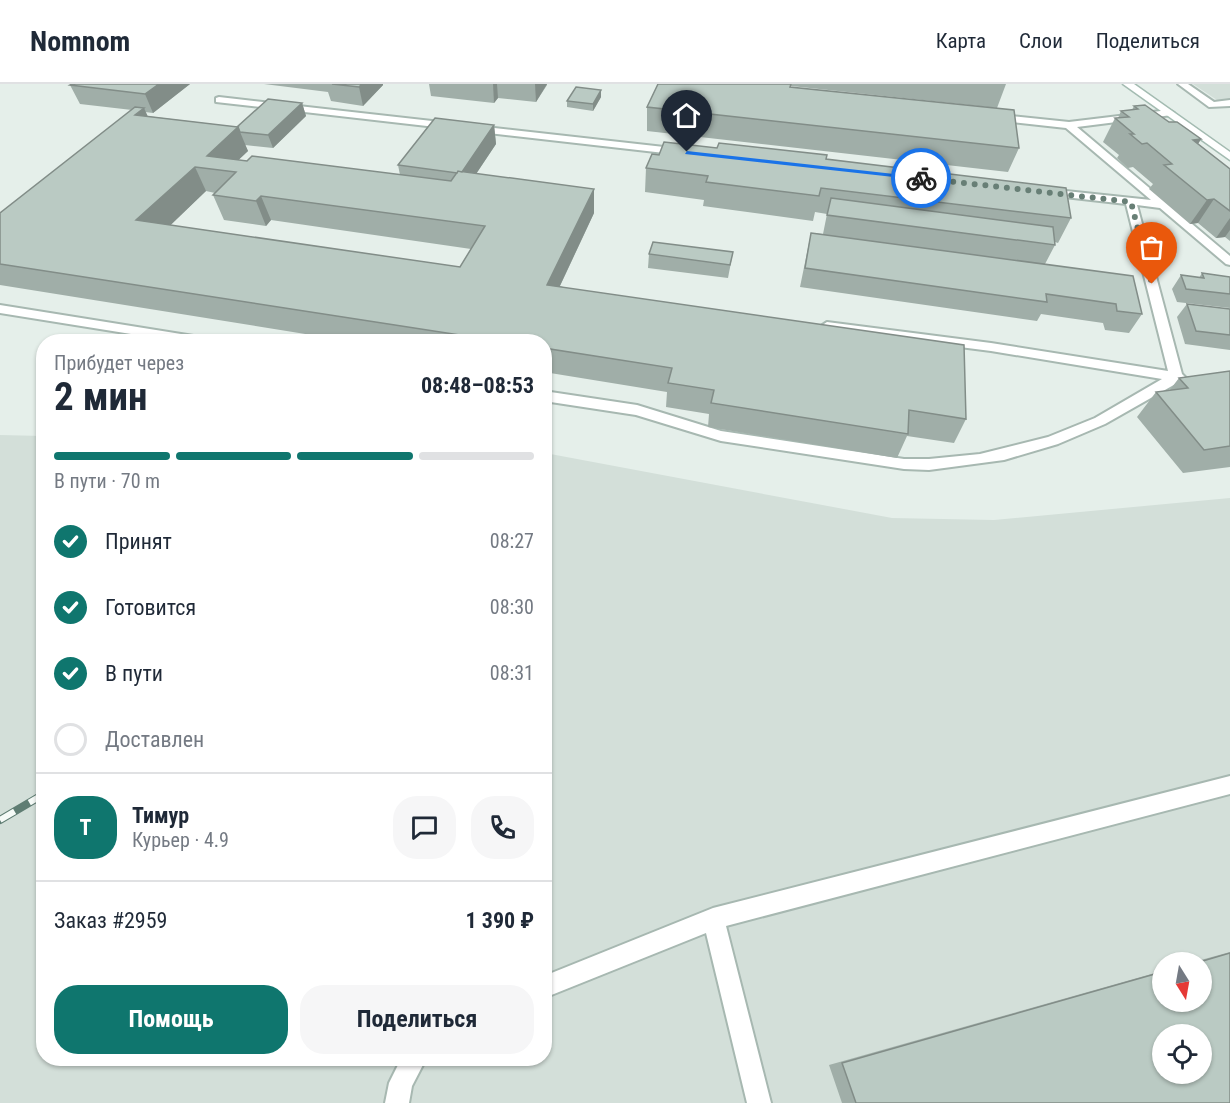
<!DOCTYPE html>
<html lang="ru">
<head>
<meta charset="utf-8">
<style>
	:root { --surface:#fff; --page:#f6f6f7; --text:#1f2937; --muted:#747a83; --line:#e0e1e3; --accent:#0f766e }
	body { margin:0; font-family:"Roboto Condensed",sans-serif; background:var(--page); color:var(--text); height:100vh; display:flex; flex-direction:column; font-size:22px; white-space:nowrap }
	* { box-sizing:border-box; margin:0 }
	p { font-size:20px; color:var(--muted) }
	.icon { flex:none; width:33px; height:33px; fill:none; stroke:currentColor; stroke-width:2; stroke-linecap:round; stroke-linejoin:round }
	.map { position:relative; flex:1; overflow:hidden }
	.sheet { position:absolute; left:36px; top:250px; width:516px; height:732px; display:flex; flex-direction:column; background:var(--surface); border-radius:24px; box-shadow:0 2px 4px #0004 }
	.sheet>* { flex:none }
	.needle { width:39px; rotate:169deg }
	.controls { position:absolute; left:1152px; top:868px; display:grid; gap:12px }
	.controls a { display:grid; place-items:center; width:60px; height:60px; border-radius:50%; background:var(--surface); box-shadow:0 2px 4px #0004; font-size:30px }
	.pin { position:absolute; display:grid; place-items:center; width:51px; height:51px; color:#fff; margin:-62px -26px; border-radius:50% 50% 50% 0; rotate:-45deg; box-shadow:0 0 6px #0007 }
	.pin .icon { rotate:45deg }
	.courier { position:absolute; display:grid; place-items:center; width:60px; height:60px; margin:-30px; border:4px solid #1a73e8; border-radius:50%; background:#fff; color:#222; box-shadow:0 2px 8px #0007 }
	.summary em { font-style:normal; font-weight:700 }
	.summary div { display:flex; flex-direction:column-reverse }
	.summary { display:flex; align-items:center; justify-content:space-between; height:102px; padding:0 18px }
	h1 { font-size:39px; font-weight:700; line-height:45px }
	.bar { display:grid; grid-template-columns:repeat(4,1fr); gap:9px 6px; align-content:center; height:72px; padding:0 18px }
	.bar i { height:8px; border-radius:4px; background:var(--line) }
	.bar .selected { background:var(--accent) }
	.bar p { grid-column:span 4 }
	.line { display:flex; align-items:center; gap:15px; padding:0 18px; border-top:2px solid var(--line) }
	.line div { flex:1 }
	.round { display:grid; place-items:center; flex:none; width:63px; height:63px; border-radius:24px; background:var(--page) }
	ol { padding:0 18px; list-style:none }
	li { display:flex; align-items:center; gap:18px; height:66px }
	li p { margin-inline-start:auto }
	li .icon { padding:6px; border-radius:50%; background:var(--accent); color:#fff; stroke-width:4 }
	li:last-child { color:var(--muted) }
	li i { width:33px; height:33px; border:3px solid var(--line); border-radius:50% }
	.button { display:flex; gap:12px; margin-top:auto; padding:12px 18px }
	.button a { flex:1; height:69px; border-radius:24px; background:var(--accent); color:#fff; font-size:24px; font-weight:700; line-height:69px; text-align:center }
	.button a+a { background:var(--page); color:var(--text) }
	header { display:flex; align-items:center; gap:36px; box-sizing:border-box; height:84px; padding:0 30px; background:var(--surface); border-bottom:2px solid var(--line) }
	header strong { font-size:28px }
	nav { display:flex; gap:33px; margin-inline-start:auto; font-size:21px }
	.map>svg:first-child { display:block }
</style>
</head>
<body>
<header>
<strong>Nomnom</strong>
<nav><a>Карта</a><a>Слои</a><a>Поделиться</a></nav>
</header>
<div class="map">
<svg width="1230" height="1019" viewBox="0 0 1230 1019">
	<rect width="100%" height="100%" fill="#e5efea"/>
	<g fill="#d3dfd9" fill-rule="evenodd">
		<polygon points="1193,0 1230,0 1230,15 1217,16"/>
		<path d="M0,351L43,352L44,975H544L545,369L892,434L994,436L1230,414V1019H0ZM1162,879H1202V918H1162ZM1162,951H1202V990H1162Z"/>
	</g>
	<g fill="none" stroke-linecap="round" stroke-linejoin="round">
		<g stroke="#a7b8b1" stroke-width="4">
			<g id="service">
				<polygon points="1178,0 1188,0 1214,18 1230,16 1230,22 1209,23"/>
				<polygon points="219,13 682,65 687,68 682,71 216,18 216,14"/>
				<polygon points="1169,26 1174,29 1172,31 1077,43 1230,172 1230,181 1226,180 1160,124 1137,121 1182,290 1186,294 1105,340 1058,360 1004,376 929,386 904,385 721,357 636,331 544,317 544,307 637,321 721,347 904,375 929,375 980,370 1048,353 1095,334 1162,295 991,267 827,246 821,242 827,238 991,259 1168,287 1126,120 1047,111 1042,108 1047,105 1151,116 1066,44 992,36 987,33 992,30 1069,38"/>
				<polygon points="0,221 206,254 212,258 181,258 0,229"/>
				<polygon points="1230,692 1230,710 726,842 771,1019 747,1019 706,849 544,914 544,892 713,824"/>
				<polygon points="401,975 426,975 412,1002 409,1019 385,1019 389,999"/>
			</g>
		</g>
		<g stroke="#a3bbb1" stroke-width="3">
			<polygon id="secondary" points="1123,0 1134,0 1230,68 1230,76"/>
		</g>
		<use href="#service" fill="#fff" fill-rule="evenodd"/>
		<use href="#secondary" fill="#fff" fill-rule="evenodd"/>
		<g stroke="#5f7d73" stroke-width="8">
			<polyline id="rail" points="0,736 44,710"/>
		</g>
		<use href="#rail" stroke="#f6fbf8" stroke-width="6" stroke-dasharray="17" stroke-linecap="butt"/>
	</g>
	<g fill="#a0aea8" fill-rule="evenodd">
		<path d="M72,0H190L153,29L145,28L147,32L237,43L302,19L306,32L273,64L245,61L248,67L238,76L400,91L398,81L494,41L496,60L476,90L594,129L560,202L966,335L954,359L907,352L897,374L708,343L709,330L666,323L667,308L544,288V258H355L0,201V129L132,26L80,20L70,1ZM206,107L215,109L213,111L224,136L266,142L271,136L471,165L460,183L170,141Z"/>
		<polygon points="264,0 383,0 383,1 363,22 331,17 328,8"/>
		<polygon points="429,0 547,0 547,1 536,18 498,14 494,19 431,12"/>
		<polygon points="658,0 1006,0 997,24 791,2 791,3 1019,64 1008,88 647,47 647,23"/>
		<polygon points="601,6 601,13 593,27 567,23 567,17"/>
		<polygon points="1134,22 1169,38 1201,55 1198,60 1230,85 1230,157 1225,153 1216,154 1198,139 1190,140 1149,105 1153,100 1133,83 1128,84 1117,74 1119,71 1103,58 1115,34 1118,34 1121,27 1132,26"/>
		<polygon points="717,64 826,75 1071,134 1058,159 1055,158 1055,161 1045,180 1142,230 1129,249 1105,246 1103,239 1041,230 1037,237 800,203 811,149 823,150 827,130 815,128 813,137 703,122 704,116 645,108 646,84 659,71"/>
		<polygon points="733,168 728,194 648,184 649,170"/>
		<polygon points="1202,189 1230,193 1230,224 1177,218 1172,205 1181,191 1199,194"/>
		<polygon points="1187,220 1230,225 1230,266 1185,260 1177,233"/>
		<polygon points="1230,287 1230,383 1183,389 1137,333 1156,308 1169,307 1179,294"/>
		<polygon points="1230,868 1230,1019 842,1019 829,981 1162,887 1162,918 1202,879 1190,879"/>
	</g>
	<g fill="#828d88">
		<polygon points="159,0 190,0 153,29 145,10"/>
		<polygon points="362,0 383,0 383,1 363,22 359,3"/>
		<polygon points="493,0 497,0 498,14 494,19"/>
		<polygon points="535,0 547,0 536,18"/>
		<polygon points="601,6 601,13 593,27 593,20"/>
		<polygon points="302,19 306,32 273,64 268,51"/>
		<polygon points="144,24 155,48 135,31"/>
		<polygon points="494,41 496,60 464,108 461,89"/>
		<polygon points="238,43 248,67 227,87 207,72"/>
		<polygon points="1201,55 1186,79 1193,56"/>
		<polygon points="195,83 206,107 150,161 136,136"/>
		<polygon points="594,105 594,129 549,225 547,201"/>
		<polygon points="261,112 271,136 266,142 256,117"/>
		<polygon points="1214,115 1198,139 1190,140 1207,116"/>
		<polygon points="1230,134 1230,146 1225,153 1216,154"/>
	</g>
	<g fill="#bacac3" stroke="#828d88" stroke-width="1.5" fill-rule="evenodd">
		<polygon points="72,0 159,0 145,10 70,1"/>
		<polygon points="332,0 362,0 359,3"/>
		<polygon points="658,0 791,0 790,3 1014,26 1019,64 647,23"/>
		<polygon points="576,3 601,6 593,20 567,17"/>
		<polygon points="268,15 302,19 268,51 240,48 238,43 237,43"/>
		<polygon points="1145,21 1169,38 1177,38 1201,55 1193,56 1230,85 1230,127 1214,115 1207,116 1164,81 1172,80 1147,59 1142,60 1130,50 1134,50 1115,34 1129,33 1121,27 1138,25 1134,22"/>
		<path d="M135,23L144,24L135,31L238,43L207,72L247,77L252,72L451,97L458,87L594,105L547,201L964,261L966,335L909,326L908,350L711,319L714,306L668,299L672,284L544,264V258H505L0,180V129ZM195,83L236,88L213,111L256,117L261,112L485,142L460,183L136,136Z"/>
		<polygon points="435,34 494,41 462,88 458,87 457,89 398,81"/>
		<polygon points="664,58 717,64 719,59 827,71 826,75 1066,104 1071,134 821,104 819,112 706,98 708,92 646,84 652,70 659,71"/>
		<polygon points="831,114 1053,143 1055,161 827,131"/>
		<polygon points="811,149 1133,192 1142,230 1117,227 1116,220 1046,210 1047,218 805,184"/>
		<polygon points="653,158 733,168 730,181 649,170"/>
		<polygon points="1202,189 1230,193 1230,210 1186,205 1181,191 1204,194"/>
		<polygon points="1187,220 1230,225 1230,251 1196,247"/>
		<polygon points="1230,287 1230,362 1204,366 1156,308 1188,304 1179,294"/>
		<path d="M1230,869V1019H856L842,979L1162,888V918H1202V879H1196ZM1162,951H1202V990H1162Z"/>
	</g>
	<polygon fill="#1a73e8" points="687,67 921,93 924,94 921,96 685,70"/>
	<g fill="none" stroke-linecap="round" stroke-linejoin="round">
		<polyline stroke="#687f76" stroke-width="6" stroke-dasharray="0 10.8" points="921,94 1131,118 1152,200"/>
	</g>
</svg>
<div class="controls">
<a><svg class="needle" viewBox="-14 -14 28 28"><path d="M0-13l5 13h-10z" fill="#e53935"/><path d="M0 13l5-13h-10z" fill="#747a83"/></svg></a>
<a><svg class="icon" aria-label="locate" viewBox="0 0 24 24"><circle cx="12" cy="12" r="6"/><path d="M12 2v4M12 18v4M2 12h4M18 12h4"/></svg></a>
</div>
<div class="pin" style="left:1152px;top:200px;background:#ea580c"><svg class="icon" aria-label="bag" viewBox="0 0 24 24"><path d="M5 8h14l-1 12H6zM9 8a3 3 0 0 1 6 0"/></svg></div>
<div class="pin" style="left:687px;top:68px;background:#1f2937"><svg class="icon" aria-label="home" viewBox="0 0 24 24"><path d="M3 11l9-7 9 7M6 9v11h12V9"/></svg></div>
<div class="courier" style="left:921px;top:94px"><svg class="icon" aria-label="bike" viewBox="0 0 24 24"><circle cx="6" cy="16" r="4"/><circle cx="18" cy="16" r="4"/><path d="M6 16l4-8h5l3 8M10 8l3 8H6M13 5h3"/></svg></div>
<section class="sheet">
<div class="summary"><div><h1>2 мин</h1><p>Прибудет через</p></div><em>08:48–08:53</em></div>
<div class="bar"><i class="selected"></i><i class="selected"></i><i class="selected"></i><i></i><p>В пути · 70 m</p></div>
<ol>
<li><svg class="icon" aria-label="check" viewBox="0 0 24 24"><path d="M5 12l5 5 9-10"/></svg>Принят<p>08:27</p></li>
<li><svg class="icon" aria-label="check" viewBox="0 0 24 24"><path d="M5 12l5 5 9-10"/></svg>Готовится<p>08:30</p></li>
<li><svg class="icon" aria-label="check" viewBox="0 0 24 24"><path d="M5 12l5 5 9-10"/></svg>В пути<p>08:31</p></li>
<li><i></i>Доставлен</li>
</ol>
<div class="line" style="height:108px"><b class="round" style="background:var(--accent);color:#fff">Т</b><div><b>Тимур</b><p>Курьер · 4.9</p></div><a class="round"><svg class="icon" aria-label="chat" viewBox="0 0 24 24"><path d="M4 5h16v11H9l-5 4z"/></svg></a><a class="round"><svg class="icon" aria-label="phone" viewBox="0 0 24 24"><path d="M5 4h4l2 5-3 2q2 4 5 5l2-3 5 2v4C11 20 4 13 5 4z"/></svg></a></div>
<div class="line" style="height:78px"><div>Заказ #2959</div><b>1 390 ₽</b></div>
<div class="button"><a>Помощь</a><a>Поделиться</a></div>
</section>
</div>
</body>
</html>
